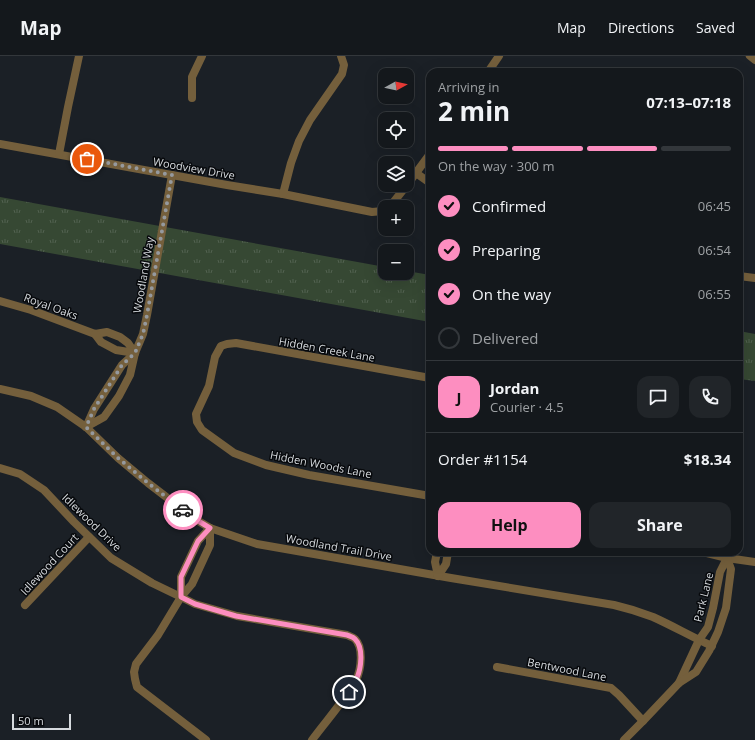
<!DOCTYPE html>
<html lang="en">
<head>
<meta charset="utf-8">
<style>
	:root { --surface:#14181c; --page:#212529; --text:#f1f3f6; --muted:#9da0a3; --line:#33373b; --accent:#fd8ec0 }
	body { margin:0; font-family:"Open Sans",sans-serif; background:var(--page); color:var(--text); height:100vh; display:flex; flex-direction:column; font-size:15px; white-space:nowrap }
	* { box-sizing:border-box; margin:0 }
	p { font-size:13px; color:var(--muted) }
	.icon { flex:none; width:22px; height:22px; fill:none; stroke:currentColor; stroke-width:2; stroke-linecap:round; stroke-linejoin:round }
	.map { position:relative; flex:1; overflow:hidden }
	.sheet { position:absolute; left:426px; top:12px; width:317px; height:488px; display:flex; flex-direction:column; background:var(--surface); border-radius:12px; box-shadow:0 4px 16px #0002,0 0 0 1px var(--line) }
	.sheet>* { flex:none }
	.needle { width:26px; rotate:82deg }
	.controls { position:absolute; left:378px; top:12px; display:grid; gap:8px }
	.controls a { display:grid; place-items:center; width:36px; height:36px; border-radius:8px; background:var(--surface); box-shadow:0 4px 16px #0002,0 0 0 1px var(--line); font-size:20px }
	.scale { position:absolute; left:12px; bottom:10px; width:59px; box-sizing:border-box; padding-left:4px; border:2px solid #d6dade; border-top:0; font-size:11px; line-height:14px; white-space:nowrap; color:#d6dade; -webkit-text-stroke:3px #07090c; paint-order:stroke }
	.pin { position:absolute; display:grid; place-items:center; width:34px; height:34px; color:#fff; margin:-17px; border:2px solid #fff; border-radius:50%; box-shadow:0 1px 4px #0007 }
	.courier { position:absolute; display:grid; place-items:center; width:40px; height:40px; margin:-20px; border:3px solid #fd8ec0; border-radius:50%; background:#fff; color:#222; box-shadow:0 1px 5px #0007 }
	.summary em { font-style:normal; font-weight:700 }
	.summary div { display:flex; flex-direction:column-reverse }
	.summary { display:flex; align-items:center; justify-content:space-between; height:68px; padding:0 12px }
	h1 { font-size:26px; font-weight:700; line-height:30px }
	.bar { display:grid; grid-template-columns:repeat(4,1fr); gap:6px 4px; align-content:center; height:48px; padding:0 12px }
	.bar i { height:5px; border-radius:3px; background:var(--line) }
	.bar .current { background:var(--accent) }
	.bar p { grid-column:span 4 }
	.line { display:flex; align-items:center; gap:10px; padding:0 12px; border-top:1px solid var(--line) }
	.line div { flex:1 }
	.round { display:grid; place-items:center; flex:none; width:42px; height:42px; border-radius:12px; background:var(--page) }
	ol { padding:0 12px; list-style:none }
	li { display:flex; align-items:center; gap:12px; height:44px }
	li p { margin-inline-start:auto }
	li .icon { padding:4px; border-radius:50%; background:var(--accent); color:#111; stroke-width:4 }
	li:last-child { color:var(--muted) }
	li i { width:22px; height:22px; border:2px solid var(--line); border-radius:50% }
	.primary-button { display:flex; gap:8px; margin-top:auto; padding:8px 12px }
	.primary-button a { flex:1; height:46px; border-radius:12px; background:var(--accent); color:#111; font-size:16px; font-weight:700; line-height:46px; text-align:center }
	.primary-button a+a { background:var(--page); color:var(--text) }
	header { display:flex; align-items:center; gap:24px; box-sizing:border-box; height:56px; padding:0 20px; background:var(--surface); border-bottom:1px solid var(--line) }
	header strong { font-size:19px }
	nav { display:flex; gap:22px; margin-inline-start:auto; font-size:14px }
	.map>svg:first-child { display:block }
</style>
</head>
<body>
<header>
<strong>Map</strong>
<nav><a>Map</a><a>Directions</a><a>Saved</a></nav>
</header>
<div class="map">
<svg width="755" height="684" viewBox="0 0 755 684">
	<defs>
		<pattern id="grass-tufts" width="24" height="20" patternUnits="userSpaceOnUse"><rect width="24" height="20" fill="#364833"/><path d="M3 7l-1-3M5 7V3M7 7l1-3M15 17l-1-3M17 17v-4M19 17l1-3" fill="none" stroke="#526250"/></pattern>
	</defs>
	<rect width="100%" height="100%" fill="#1b2026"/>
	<g fill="url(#grass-tufts)">
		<polygon points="0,141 385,211 385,217 407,217 407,215 430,219 430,266 0,188"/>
		<polygon points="739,275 755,278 755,325 739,323"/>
	</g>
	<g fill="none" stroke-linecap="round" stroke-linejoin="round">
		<g stroke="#745f3c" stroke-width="8">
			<polyline points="750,0 755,4"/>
			<polyline points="488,16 499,0"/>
			<polyline points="192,42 192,21 202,0"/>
			<polyline points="0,88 227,129 283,138 372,156 383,155 385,154"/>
			<polyline points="59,98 68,51 79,0"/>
			<polyline points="416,117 430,127"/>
			<polyline points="407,129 430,98"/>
			<polyline points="283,138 291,107 299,85 310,64 342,18 344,9 341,0"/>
			<polyline points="388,151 392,148 407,129"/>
			<polyline points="739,220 755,222"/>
			<polyline points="0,245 31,254 95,278 107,276 120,281 128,287 135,297"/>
			<polyline points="95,278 101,286 116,294 135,297"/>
			<polyline points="430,322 236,287 227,288 221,290 215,301 209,330 196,358 197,366 202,374 234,397 266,409 309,419 430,440"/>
			<path d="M0,333L31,340L57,351L86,371L118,402L148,427L195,463L210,472L257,488L451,522L614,549C627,552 640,556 653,561C673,570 692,581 712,590"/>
			<polyline points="86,371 104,361 119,340 130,319 135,297 143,278 147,259 172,119"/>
			<polyline points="86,371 94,353 122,309 135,297"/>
			<path d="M0,412L20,418L44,434L74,466L111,502L152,527L181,541L195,548L237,560L347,579C349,580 353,581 355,583C364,592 361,614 356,624C345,644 326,665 312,684"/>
			<polyline points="437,496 435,506 438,520"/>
			<polyline points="703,496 727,502 755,506"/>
			<polyline points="438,520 446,508 448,496"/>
			<polyline points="181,541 181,521 198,485 210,472"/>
			<polyline points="25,549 89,481"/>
			<polyline points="497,611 611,632 619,639 643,665"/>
			<polyline points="679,627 699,584 708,571 713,552 720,516 727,502"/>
			<polyline points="206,684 137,631 135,623 134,616 136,608 158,579 181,541 192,528 210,489 210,472"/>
			<polyline points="624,684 643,665 679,627 696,616 709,595 718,576 726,552 731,513 727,502"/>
		</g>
	</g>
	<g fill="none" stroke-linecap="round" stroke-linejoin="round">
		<polyline stroke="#95999e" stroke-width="4" stroke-dasharray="0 7.2" points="87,103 172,119 147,259 143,278 135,297 122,309 94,353 86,371 118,402 148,427 183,454"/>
		<path stroke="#fd8ec0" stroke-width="5" d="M183,454L195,463L210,472L198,485L181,521V541L195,548L236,560L347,579C349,580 353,581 355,583C364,592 361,612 357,622C355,627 351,631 349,636"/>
	</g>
	<g text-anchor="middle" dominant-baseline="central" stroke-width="3" stroke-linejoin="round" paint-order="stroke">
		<g font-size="11" fill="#d6dade" stroke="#07090c">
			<text transform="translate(194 112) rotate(10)">Woodview Drive</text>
			<text transform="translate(143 219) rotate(-80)">Woodland Way</text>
			<text transform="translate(51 250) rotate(20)">Royal Oaks</text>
			<text transform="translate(327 293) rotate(10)">Hidden Creek Lane</text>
			<text transform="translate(321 408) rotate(11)">Hidden Woods Lane</text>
			<text transform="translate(92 466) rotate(44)">Idlewood Drive</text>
			<text transform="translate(339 491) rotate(10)">Woodland Trail Drive</text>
			<text transform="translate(49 508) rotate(-47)">Idlewood Court</text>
			<text transform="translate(703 541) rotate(-76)">Park Lane</text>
			<text transform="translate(567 613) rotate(11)">Bentwood Lane</text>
		</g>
	</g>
</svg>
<div class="controls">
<a><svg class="needle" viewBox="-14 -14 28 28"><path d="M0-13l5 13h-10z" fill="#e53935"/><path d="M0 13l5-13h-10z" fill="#9da0a3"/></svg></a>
<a><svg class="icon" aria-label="locate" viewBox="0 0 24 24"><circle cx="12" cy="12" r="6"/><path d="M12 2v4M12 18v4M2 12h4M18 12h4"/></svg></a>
<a><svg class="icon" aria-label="layers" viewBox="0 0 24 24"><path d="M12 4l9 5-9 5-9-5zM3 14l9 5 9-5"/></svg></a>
<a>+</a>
<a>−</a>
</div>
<div class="scale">50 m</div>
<div class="pin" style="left:87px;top:103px;background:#ea580c"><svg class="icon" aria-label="bag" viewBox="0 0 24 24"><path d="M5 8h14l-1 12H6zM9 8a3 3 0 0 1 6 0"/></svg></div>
<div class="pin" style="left:349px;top:636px;background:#1f2937"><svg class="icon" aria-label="home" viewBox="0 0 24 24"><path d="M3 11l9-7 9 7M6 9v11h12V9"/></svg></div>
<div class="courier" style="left:183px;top:454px"><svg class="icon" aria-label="car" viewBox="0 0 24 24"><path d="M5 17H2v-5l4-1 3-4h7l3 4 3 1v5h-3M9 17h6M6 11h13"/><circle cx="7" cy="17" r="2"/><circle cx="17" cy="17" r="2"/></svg></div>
<section class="sheet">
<div class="summary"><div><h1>2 min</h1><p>Arriving in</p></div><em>07:13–07:18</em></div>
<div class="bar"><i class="current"></i><i class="current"></i><i class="current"></i><i></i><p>On the way · 300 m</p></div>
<ol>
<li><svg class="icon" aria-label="check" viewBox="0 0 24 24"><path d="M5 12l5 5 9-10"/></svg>Confirmed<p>06:45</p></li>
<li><svg class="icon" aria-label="check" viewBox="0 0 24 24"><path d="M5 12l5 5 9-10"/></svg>Preparing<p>06:54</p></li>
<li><svg class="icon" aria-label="check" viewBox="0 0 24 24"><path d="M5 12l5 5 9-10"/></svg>On the way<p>06:55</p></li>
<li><i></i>Delivered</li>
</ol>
<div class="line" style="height:72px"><b class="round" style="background:var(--accent);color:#111">J</b><div><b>Jordan</b><p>Courier · 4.5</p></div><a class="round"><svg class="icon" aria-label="chat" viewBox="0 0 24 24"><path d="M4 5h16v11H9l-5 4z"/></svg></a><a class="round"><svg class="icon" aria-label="phone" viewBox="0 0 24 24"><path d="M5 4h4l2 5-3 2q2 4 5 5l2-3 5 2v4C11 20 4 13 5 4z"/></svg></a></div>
<div class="line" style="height:52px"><div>Order #1154</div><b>$18.34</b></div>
<div class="primary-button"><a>Help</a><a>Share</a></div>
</section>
</div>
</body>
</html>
